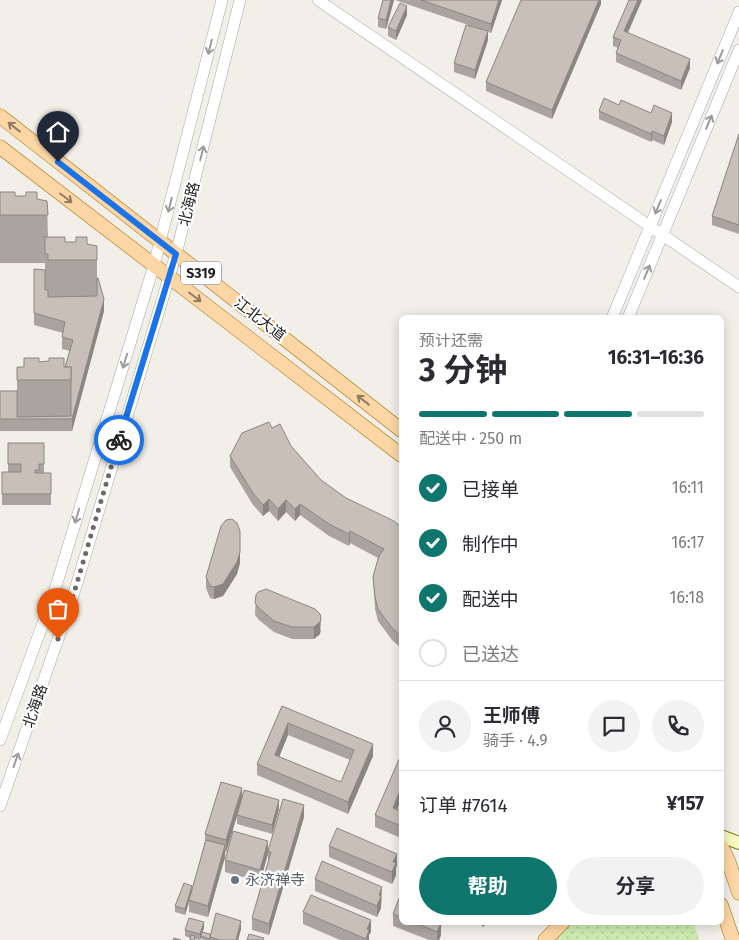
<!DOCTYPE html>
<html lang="zh">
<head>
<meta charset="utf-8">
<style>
	:root { --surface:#fff; --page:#f2f2f3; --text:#2b2b33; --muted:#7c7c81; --line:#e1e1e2; --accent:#0f766e }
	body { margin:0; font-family:"Fira Sans","Noto Sans SC",sans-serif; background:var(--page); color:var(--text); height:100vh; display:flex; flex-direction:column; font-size:19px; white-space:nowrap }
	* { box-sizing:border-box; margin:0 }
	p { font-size:16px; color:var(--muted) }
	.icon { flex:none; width:28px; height:28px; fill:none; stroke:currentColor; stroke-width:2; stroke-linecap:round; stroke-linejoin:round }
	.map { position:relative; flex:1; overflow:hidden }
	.drawer { position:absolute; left:399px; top:315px; width:325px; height:610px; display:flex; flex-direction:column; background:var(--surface); border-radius:8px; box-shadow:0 2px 12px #0003 }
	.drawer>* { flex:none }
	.pin { position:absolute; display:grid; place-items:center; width:42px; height:42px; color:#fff; margin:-51px -21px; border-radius:50% 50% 50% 0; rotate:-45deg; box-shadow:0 0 5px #0007 }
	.pin .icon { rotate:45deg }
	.courier { position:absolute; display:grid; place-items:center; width:50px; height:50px; margin:-25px; border:4px solid #1a73e8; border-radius:50%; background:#fff; color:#222; box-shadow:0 1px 6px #0007 }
	.overview em { font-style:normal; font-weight:700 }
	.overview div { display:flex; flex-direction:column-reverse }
	.overview { display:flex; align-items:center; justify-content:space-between; height:85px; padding:0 20px }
	h1 { font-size:32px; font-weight:700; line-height:38px }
	.bar { display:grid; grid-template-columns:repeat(4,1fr); gap:8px 5px; align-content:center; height:60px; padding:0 20px }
	.bar i { height:6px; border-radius:4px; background:var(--line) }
	.bar .active { background:var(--accent) }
	.bar p { grid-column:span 4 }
	.line { display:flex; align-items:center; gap:12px; padding:0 20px; border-top:1px solid var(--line) }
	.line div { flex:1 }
	.round { display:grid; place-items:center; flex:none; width:52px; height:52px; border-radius:26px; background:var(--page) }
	ol { padding:0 20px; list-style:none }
	li { display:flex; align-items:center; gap:15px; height:55px }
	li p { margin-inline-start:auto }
	li .icon { padding:5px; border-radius:50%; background:var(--accent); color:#fff; stroke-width:4 }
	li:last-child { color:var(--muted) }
	li i { width:28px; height:28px; border:2px solid var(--line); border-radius:50% }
	.button { display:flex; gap:10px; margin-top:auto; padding:10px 20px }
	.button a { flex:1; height:58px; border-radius:30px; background:var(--accent); color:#fff; font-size:20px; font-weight:700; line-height:58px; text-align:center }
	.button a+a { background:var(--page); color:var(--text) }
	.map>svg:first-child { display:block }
</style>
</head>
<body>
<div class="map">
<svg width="739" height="940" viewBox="0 0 739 940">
	<defs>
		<pattern id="grass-dots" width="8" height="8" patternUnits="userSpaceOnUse" patternTransform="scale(1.25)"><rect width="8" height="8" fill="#cdebb0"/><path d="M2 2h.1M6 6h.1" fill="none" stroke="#b0c997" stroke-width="1.8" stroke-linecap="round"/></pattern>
	</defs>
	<rect width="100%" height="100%" fill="#f2efe9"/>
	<polygon fill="url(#grass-dots)" points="571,922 694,923 699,940 552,940"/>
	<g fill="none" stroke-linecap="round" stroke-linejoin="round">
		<g stroke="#a9a9a9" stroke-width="12">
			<g id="tertiary">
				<polyline points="318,0 739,287"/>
				<polyline points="612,318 739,12"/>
				<polyline points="628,318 739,50"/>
				<polyline points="0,740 53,596 154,265 222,0"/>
				<polyline points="0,806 74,593 176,254 240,0"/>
			</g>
		</g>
		<g stroke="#707d05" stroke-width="14">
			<polyline id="secondary" points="721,836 739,843"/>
		</g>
		<g stroke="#a06b00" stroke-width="15">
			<g id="primary">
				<polyline points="0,116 401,430"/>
				<polyline points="0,147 401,455"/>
				<polyline points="721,846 729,863 739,893"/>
				<polyline points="721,905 733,940"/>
				<polyline points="545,940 563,922"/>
			</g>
		</g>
		<use href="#tertiary" stroke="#fff" stroke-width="11"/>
		<use href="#secondary" stroke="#f7fabf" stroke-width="12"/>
		<use href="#primary" stroke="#fcd6a4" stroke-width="14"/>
	</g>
	<g fill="#aba49e" fill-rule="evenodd">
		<polygon points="394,0 386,29 378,27 378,18"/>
		<polygon points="395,0 502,0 491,33 488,32 488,40 475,79 454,72 454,63 477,28"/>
		<polygon points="601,0 601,4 552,119 486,91 486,82"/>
		<polygon points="642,0 628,33 690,68 681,90 616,62 616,53 618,48 613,46 613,37"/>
		<polygon points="407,15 396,40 388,36 388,27"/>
		<polygon points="619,105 651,113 672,122 664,145 652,140 651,142 599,119 599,111"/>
		<polygon points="739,134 739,234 712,225 712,216"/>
		<polygon points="0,192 15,196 47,201 48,237 65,242 97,246 97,278 104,311 72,431 0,431 0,391 17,391 17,367 24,367 39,362 65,367 70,351 62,349 62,337 63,333 34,325 34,269 45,270 45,263 0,263"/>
		<polygon points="272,428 291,446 321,480 346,498 401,527 401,648 392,640 378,621 375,609 373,577 378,558 350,543 349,546 329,536 300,515 295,521 286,512 278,521 269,511 263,516 253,505 230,467 230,456"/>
		<polygon points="8,443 44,443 44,473 51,473 51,505 2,505 2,472 8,472"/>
		<polygon points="240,563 237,574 223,596 214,599 210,598 206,588 206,577"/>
		<polygon points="256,595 321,630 320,634 314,639 292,639 274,632 259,620 255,615"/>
		<path d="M282,706L373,756L348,814L257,775V764ZM288,735L350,760L341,782L279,757Z"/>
		<polygon points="401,757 401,800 397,810 401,811 401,838 375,827 375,815"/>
		<polygon points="242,799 279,809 272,834 237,824 237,815 226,852 225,852 225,857 208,917 189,912 189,902 185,915 175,912 175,906 192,891 205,841 205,834"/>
		<polygon points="304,817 269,935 252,930 252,918 268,863 268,854 260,882 225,872 225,860 268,849"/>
		<polygon points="329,846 397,865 396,868 396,875 392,884 329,857"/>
		<polygon points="315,879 382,899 381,901 381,908 377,917 315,891"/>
		<polygon points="401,896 401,922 442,922 441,927 441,935 439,940 429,940 393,926 393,914"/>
		<polygon points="303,912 371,932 369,935 369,940 340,940 303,924"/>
		<polygon points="478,922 488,922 483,927"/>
		<polygon points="204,928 202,932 210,934 241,929 238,940 204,940 201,939 201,938 200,940 195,939 195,940 190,940 190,938 185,936 185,930"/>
	</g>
	<g fill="#8b8681">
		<polygon points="391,0 394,0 386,29 386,20"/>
		<polygon points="499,0 502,0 491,33 491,24"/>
		<polygon points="599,0 601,0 601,4 552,119 552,110"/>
		<polygon points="638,0 642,0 624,40 624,31"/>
		<polygon points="407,6 407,15 396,40 396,31"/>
		<polygon points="488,31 488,40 475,79 475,70"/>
		<polygon points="690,59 690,68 681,90 681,81"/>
		<polygon points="672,113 672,122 664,145 664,136"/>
		<polygon points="652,131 652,140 651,142 651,134"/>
		<polygon points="104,299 104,311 72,431 72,419"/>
		<polygon points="269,499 269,511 263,516 263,505"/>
		<polygon points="286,500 286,512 278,521 278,509"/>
		<polygon points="300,504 300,515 295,521 295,509"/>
		<polygon points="240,531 240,563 237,574 223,596 214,599 214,587"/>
		<polygon points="350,531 350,543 349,546 349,534"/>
		<polygon points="321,618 320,634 314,639 314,627"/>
		<polygon points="288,723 288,735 275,767 275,755"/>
		<polygon points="373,744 373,756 348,814 348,802"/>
		<polygon points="242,788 242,800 226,852 226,840"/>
		<polygon points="401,788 401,800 393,820 393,808"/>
		<polygon points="279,800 279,809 272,834 272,825"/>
		<polygon points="304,805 304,817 269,935 269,924"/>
		<polygon points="268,841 268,854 260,882 260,870"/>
		<polygon points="225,845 225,857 208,917 208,906"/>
		<polygon points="397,854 397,865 396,868 396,875 392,884 392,872 393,862"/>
		<polygon points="192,886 192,892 185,915 185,909"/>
		<polygon points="382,887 381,908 377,917 377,906 379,895"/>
		<polygon points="371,920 371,932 369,935 369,940 366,940 367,929"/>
		<polygon points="241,921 241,929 238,940 236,940"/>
		<polygon points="204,922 204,928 200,940 200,934"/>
		<polygon points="438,922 442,922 441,927 441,935 439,940 437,940"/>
		<polygon points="483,922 488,922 483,927"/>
	</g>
	<g fill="#c7bfb8" stroke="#8b8681" fill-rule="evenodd">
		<polygon points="383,0 391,0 386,20 378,18"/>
		<polygon points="421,0 499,0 491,24"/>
		<polygon points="521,0 599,0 552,110 486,82"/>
		<polygon points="629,0 638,0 624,31 690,59 681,81 616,53 621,40 613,37"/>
		<polygon points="400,3 407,6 396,31 388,27"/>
		<polygon points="466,25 488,31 475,70 454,63"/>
		<polygon points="604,98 619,105 621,100 651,113 654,105 672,113 664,136 652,131 651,134 599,111"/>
		<polygon points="739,134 739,225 712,216"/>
		<polygon points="0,192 15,192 15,196 26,196 26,192 37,192 37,199 47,201 48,215 0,215"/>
		<polygon points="45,237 65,237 65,242 76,242 76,237 87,237 87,244 97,246 97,260 48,260 48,254 45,254"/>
		<polygon points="34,269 45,270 45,290 48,290 48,297 97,296 97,278 98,278 104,299 72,419 0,419 0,391 17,391 17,417 71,416 71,367 65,367 73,340 62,337 65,322 34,313"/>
		<polygon points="24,358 39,358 39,362 49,361 49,358 64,358 64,367 71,367 71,380 17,380 17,367 24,367"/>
		<polygon points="269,422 272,428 280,424 291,446 321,480 346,498 394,521 401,527 401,636 392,628 378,609 375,597 373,577 376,566 379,556 384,549 350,531 349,534 329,524 300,504 295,509 286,500 278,509 269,499 263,505 253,493 230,456 242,433"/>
		<polygon points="8,443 44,443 44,464 39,464 39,470 35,470 35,473 51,473 51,494 2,494 2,472 21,472 21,464 8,464"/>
		<polygon points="232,519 237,523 240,531 240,552 237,562 223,584 214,587 210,586 206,577 221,526 226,520"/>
		<polygon points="266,589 315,609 320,614 321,618 320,622 314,627 292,627 274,621 259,608 255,603 256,595 258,592"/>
		<path d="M282,706L373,744L348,802L257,764ZM288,723L354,750L341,782L275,755Z"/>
		<polygon points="400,757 401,757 401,788 393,808 401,811 401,826 375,815"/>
		<polygon points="221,782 242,788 226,840 205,834"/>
		<polygon points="244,790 279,800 272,825 237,815"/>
		<polygon points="283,799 304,805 269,924 252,918 271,852 268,851"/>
		<polygon points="337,828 397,854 393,862 396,863 392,872 329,846"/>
		<polygon points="233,831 268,841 260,870 225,860"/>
		<polygon points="206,840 225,845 208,906 189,900"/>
		<polygon points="322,861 382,887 379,895 381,896 377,906 315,879"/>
		<polygon points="184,883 192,886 185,909 175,906"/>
		<polygon points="311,895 371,920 367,929 369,930 366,939 303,912"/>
		<polygon points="400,896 401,896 401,917 393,914"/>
		<polygon points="216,913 241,921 236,940 220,940 210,937"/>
		<polygon points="189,918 204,922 200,934 185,930"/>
		<polygon points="414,922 438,922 441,923 437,932"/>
		<polygon points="202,932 210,934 210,939 201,936"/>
		<polygon points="249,934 264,938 263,940 247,940"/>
		<polygon points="191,935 195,936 194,940 190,940"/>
		<polygon points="174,938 181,940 173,940"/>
	</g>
	<defs><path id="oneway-shaft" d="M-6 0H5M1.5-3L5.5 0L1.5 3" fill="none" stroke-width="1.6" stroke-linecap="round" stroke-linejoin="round" transform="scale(1.25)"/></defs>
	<g stroke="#9c9c9c">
		<use href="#oneway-shaft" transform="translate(210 47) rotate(104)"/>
		<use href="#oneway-shaft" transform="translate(720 57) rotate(113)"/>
		<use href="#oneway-shaft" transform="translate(709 122) rotate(-67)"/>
		<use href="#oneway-shaft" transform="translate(202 153) rotate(-76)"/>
		<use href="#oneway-shaft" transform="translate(170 205) rotate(104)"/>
		<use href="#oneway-shaft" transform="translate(658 207) rotate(113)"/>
		<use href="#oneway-shaft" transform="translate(647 272) rotate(-67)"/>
		<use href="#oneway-shaft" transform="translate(125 361) rotate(107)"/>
		<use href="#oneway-shaft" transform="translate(77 516) rotate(107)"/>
		<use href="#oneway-shaft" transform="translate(16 760) rotate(-71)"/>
	</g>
	<g stroke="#8f7c63">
		<use href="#oneway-shaft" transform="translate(14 127) rotate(-142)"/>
		<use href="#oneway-shaft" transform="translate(66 198) rotate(37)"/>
		<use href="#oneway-shaft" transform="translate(195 297) rotate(37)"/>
		<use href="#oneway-shaft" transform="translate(363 400) rotate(-142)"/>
	</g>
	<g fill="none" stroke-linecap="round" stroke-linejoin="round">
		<polyline stroke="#6b6a68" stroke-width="5" stroke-dasharray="0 9" points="58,639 74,593 119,440"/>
		<polyline stroke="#1a73e8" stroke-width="6" points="58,162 176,254 119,440"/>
	</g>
	<circle fill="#6b7280" stroke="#fff" stroke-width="2" cx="235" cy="880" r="5"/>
	<g text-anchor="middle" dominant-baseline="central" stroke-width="4.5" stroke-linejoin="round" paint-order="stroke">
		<rect fill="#fff" stroke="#646464" stroke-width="1" x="181" y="261.5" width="40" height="23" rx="4"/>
		<g font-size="14" font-weight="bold" fill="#222">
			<text x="201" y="273">S319</text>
		</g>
		<g font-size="15" fill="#222" stroke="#fff">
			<text transform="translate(189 204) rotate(-76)">北海路</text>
			<text transform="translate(260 319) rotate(38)">江北大道</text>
			<text transform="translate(35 706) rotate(-71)">北海路</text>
		</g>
		<g font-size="15" fill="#5b616d" stroke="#fff" text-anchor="start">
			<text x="245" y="880">永济禅寺</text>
		</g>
	</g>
</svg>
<div class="pin" style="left:58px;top:639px;background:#ea580c"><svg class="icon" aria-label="bag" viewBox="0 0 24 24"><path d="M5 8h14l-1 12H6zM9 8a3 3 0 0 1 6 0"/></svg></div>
<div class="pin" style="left:58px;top:162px;background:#1f2937"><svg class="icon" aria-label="home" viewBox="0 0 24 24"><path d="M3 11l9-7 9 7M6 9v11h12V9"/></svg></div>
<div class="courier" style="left:119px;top:440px"><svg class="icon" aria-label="bike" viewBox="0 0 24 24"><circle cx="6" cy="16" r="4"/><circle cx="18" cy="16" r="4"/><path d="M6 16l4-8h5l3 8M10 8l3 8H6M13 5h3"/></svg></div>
<section class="drawer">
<div class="overview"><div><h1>3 分钟</h1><p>预计还需</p></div><em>16:31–16:36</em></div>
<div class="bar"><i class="active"></i><i class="active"></i><i class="active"></i><i></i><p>配送中 · 250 m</p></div>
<ol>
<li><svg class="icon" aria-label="check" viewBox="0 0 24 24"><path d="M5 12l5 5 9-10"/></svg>已接单<p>16:11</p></li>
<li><svg class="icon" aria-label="check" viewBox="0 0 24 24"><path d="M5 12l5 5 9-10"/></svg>制作中<p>16:17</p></li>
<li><svg class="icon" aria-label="check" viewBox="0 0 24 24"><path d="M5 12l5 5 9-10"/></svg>配送中<p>16:18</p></li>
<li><i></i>已送达</li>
</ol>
<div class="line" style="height:90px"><a class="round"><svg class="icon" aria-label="person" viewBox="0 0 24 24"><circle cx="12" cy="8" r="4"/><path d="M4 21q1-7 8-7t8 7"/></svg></a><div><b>王师傅</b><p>骑手 · 4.9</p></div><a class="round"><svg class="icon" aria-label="chat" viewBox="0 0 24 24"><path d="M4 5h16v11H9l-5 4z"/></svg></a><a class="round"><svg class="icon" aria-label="phone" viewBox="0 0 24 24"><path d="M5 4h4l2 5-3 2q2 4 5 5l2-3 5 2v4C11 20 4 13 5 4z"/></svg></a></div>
<div class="line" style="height:65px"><div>订单 #7614</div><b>¥157</b></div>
<div class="button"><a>帮助</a><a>分享</a></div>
</section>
</div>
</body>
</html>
